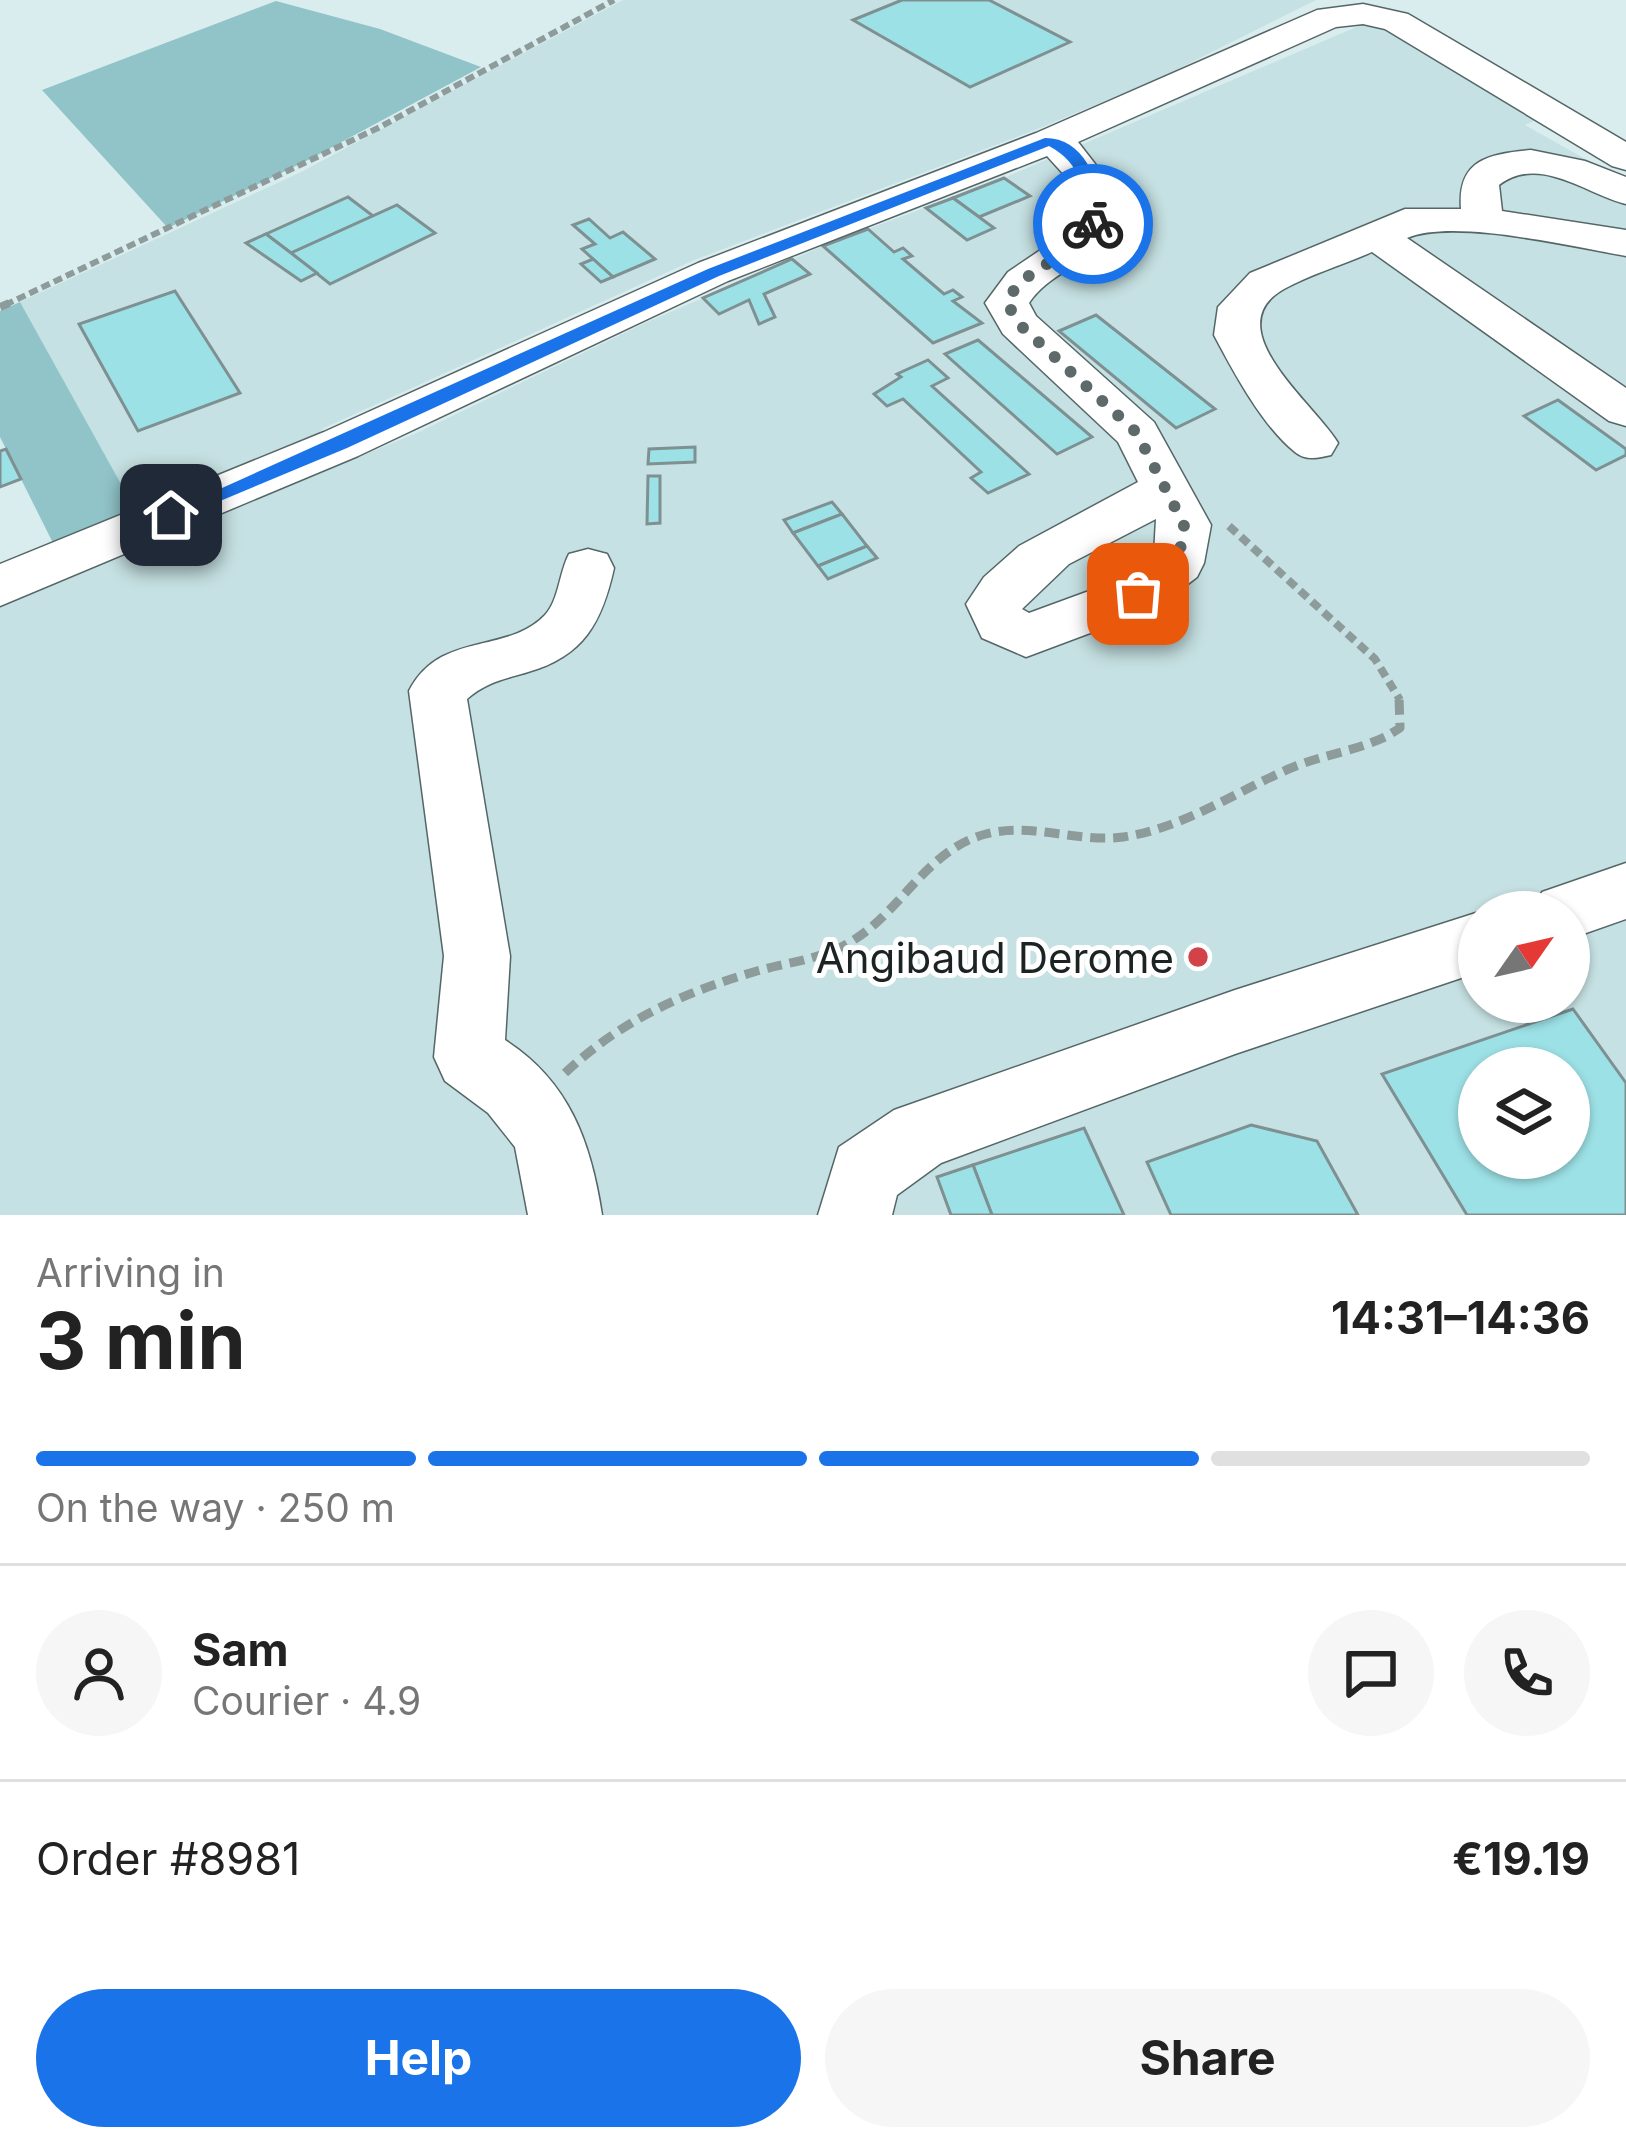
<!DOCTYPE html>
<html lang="en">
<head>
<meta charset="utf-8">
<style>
	:root { --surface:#fff; --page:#f6f6f6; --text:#222; --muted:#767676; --line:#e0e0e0; --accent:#1a73e8 }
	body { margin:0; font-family:Inter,sans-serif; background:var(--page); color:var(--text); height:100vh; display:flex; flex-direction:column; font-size:45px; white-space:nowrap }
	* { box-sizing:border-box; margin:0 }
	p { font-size:39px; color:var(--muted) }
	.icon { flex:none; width:66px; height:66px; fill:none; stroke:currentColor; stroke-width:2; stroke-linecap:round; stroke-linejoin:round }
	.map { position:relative; height:1215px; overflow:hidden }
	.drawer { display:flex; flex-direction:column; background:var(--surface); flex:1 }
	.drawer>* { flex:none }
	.needle { width:78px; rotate:56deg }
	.tools { position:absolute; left:1458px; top:891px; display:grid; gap:24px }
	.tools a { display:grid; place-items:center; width:132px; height:132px; border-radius:50%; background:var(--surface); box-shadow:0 3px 9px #0004; font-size:60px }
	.pin { position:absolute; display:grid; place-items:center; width:102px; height:102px; color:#fff; margin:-51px; border-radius:24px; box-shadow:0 6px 18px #0006 }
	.courier { position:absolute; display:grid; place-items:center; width:120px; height:120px; margin:-60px; border:9px solid #1a73e8; border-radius:50%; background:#fff; color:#222; box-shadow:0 3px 15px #0007 }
	.overview em { font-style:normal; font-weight:700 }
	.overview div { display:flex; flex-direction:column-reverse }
	.overview { display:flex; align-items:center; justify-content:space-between; height:204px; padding:0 36px }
	h1 { font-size:78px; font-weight:700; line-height:90px }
	.bar { display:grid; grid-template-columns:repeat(4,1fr); gap:18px 12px; align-content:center; height:144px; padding:0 36px }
	.bar i { height:15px; border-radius:9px; background:var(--line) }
	.bar .selected { background:var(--accent) }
	.bar p { grid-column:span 4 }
	.line { display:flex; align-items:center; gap:30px; padding:0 36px; border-top:3px solid var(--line) }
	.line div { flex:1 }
	.round { display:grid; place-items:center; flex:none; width:126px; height:126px; border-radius:63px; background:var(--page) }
	.action { display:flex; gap:24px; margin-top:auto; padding:24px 36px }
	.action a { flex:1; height:138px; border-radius:72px; background:var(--accent); color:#fff; font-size:48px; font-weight:700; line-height:138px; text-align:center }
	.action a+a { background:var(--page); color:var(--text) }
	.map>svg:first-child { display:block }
</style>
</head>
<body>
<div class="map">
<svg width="1626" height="1215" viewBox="0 0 1626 1215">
	<rect width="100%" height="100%" fill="#daedee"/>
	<g fill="#c6e1e3" fill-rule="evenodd">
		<polygon points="623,0 1316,0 1164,76 1040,128 692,261 324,428 310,440 136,511 20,302 301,172"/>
		<path d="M1377,18L1557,111L1525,125L1626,182V1215H0V608L421,431L645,323L823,246L1004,178ZM1479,912H1569V1002H1479ZM1479,1068H1569V1158H1479Z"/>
	</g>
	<g fill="#90c4c8">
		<polygon points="276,1 380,29 481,67 310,159 168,228 42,90"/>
		<polygon points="20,302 136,511 54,545 0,437 0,311"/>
	</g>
	<g fill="#9ce1e6" stroke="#7e9091" stroke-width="3" fill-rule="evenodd">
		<polygon points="902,0 989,0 1070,42 970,87 853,20"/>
		<polygon points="1004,178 1030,196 979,217 953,198"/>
		<polygon points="348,197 373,216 291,253 266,234"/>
		<polygon points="953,198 979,217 994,228 967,240 926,208"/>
		<polygon points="397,205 435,233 330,284 291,253"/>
		<polygon points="589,219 610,238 623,232 655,259 613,277 582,249 595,244 573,225"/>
		<polygon points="868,229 894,252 903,248 912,256 903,259 944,294 953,290 962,297 953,301 982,323 933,343 823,246"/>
		<polygon points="266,234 291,253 317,273 301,281 246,243"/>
		<polygon points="593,259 613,277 601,282 581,264"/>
		<polygon points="792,259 810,274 764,294 775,317 759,324 749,300 719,314 703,298"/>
		<polygon points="175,291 240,393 138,431 79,324"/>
		<polygon points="1096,315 1129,341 1215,409 1176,428 1059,331"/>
		<polygon points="978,340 1092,437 1057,454 945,354"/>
		<polygon points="928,360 948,378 932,386 1029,474 988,493 971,478 981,472 903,399 887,406 874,394 901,377 897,374"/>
		<polygon points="1558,400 1626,449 1626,455 1596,470 1524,416"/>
		<polygon points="695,447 695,462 648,464 649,449"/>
		<polygon points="6,449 21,479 0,487 0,451"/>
		<polygon points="648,476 660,476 660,523 647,524"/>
		<polygon points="832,502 842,514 793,533 784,520"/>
		<polygon points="842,514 867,546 818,566 793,533"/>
		<polygon points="867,546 877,558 828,579 818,566"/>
		<path d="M1573,1009L1626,1083V1215H1467L1382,1074ZM1479,1068H1569V1158H1479Z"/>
		<polygon points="1251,1125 1317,1141 1358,1215 1171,1215 1147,1162"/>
		<polygon points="1084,1128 1124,1215 992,1215 973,1165"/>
		<polygon points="973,1165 992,1215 951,1215 937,1177"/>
	</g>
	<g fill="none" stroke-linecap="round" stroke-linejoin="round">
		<g stroke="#556667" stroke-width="3">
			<g id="minor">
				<path d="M1363,4L1408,14L1626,142V170L1612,166L1385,29L1363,24L1336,27L1078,142L1106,178L1115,231C1093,263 1050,271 1029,303L1036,316L1154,422L1211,525L1204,563L1197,577L1157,608L1026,657L982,638L966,604L984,577L1019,546L1138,482L1118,442L1003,334L985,303L1008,272L1073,228L1067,178L1047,156L728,281L358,456L0,606V564L324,432L698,263L1036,133L1317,10ZM1156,519L1154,554L1119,580L1029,613L1022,609L1069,564Z"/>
				<path d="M1531,150L1585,161L1626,177V204C1586,194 1539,154 1499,185L1502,211L1626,230V256C1572,247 1454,218 1407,238L1626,388V426L1609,421L1372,252C1343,265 1311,274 1284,289C1215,328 1315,404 1338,443L1331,455C1318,458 1306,461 1295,452C1263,427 1233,371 1214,335L1218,307L1250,273L1405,209H1461C1457,160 1488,154 1531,150Z"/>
				<path d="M588,549L607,554L614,568C602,622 584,656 528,672C505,679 486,682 467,699L510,956L505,1040C569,1081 591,1142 602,1215H528L515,1147L488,1113L445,1081L434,1057L444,956L409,691C440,630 507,655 545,615C559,600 559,573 569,554Z"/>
				<polygon points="1626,863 1626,919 1569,939 1569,912 1533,912 1542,892"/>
				<polygon points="1479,912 1479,972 1235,1054 941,1163 897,1195 892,1215 818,1215 839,1147 894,1110 1235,990"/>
			</g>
		</g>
		<polyline stroke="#8d9b9b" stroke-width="6" stroke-dasharray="9 4.5" stroke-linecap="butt" points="5,305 378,128 614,0"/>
		<g stroke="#8d9b9b" stroke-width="8" stroke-dasharray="10 6" stroke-linecap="butt">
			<polyline points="0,307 12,302"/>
			<polyline points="1229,526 1375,659 1400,700"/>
		</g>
		<path stroke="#8d9b9b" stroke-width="9" stroke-dasharray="15 8" stroke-linecap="butt" d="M565,1073C620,1021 684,992 757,971C789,962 823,959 852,941C902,911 927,849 986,834C1031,822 1077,843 1123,837C1184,828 1235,792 1291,768C1322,755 1356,751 1387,736L1400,728L1399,697"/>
		<use href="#minor" fill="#fff" fill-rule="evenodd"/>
	</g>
	<path fill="#1a73e8" d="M1045,138C1089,138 1104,192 1099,227L1086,224C1082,187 1083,165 1049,146L719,276L347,448L177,519L171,521L162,515L708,269Z"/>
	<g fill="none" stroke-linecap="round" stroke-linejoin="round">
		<path stroke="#5e6a6a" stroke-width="12" stroke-dasharray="0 21.6" d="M1093,224L1094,231C1070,257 1019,270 1007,303L1019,324L1137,433L1184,525L1178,563L1138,594"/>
	</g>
	<circle fill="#d24249" stroke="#fff" stroke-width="4.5" cx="1198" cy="957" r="12"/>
	<g text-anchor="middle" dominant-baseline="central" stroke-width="10" stroke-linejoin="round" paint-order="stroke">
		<g font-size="42" fill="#1c2323" stroke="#fff" text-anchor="end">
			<text x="1174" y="957">Angibaud Derome</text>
		</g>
	</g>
</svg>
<div class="tools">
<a><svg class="needle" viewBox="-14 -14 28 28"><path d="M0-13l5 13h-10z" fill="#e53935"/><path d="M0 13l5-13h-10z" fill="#767676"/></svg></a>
<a><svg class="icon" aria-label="layers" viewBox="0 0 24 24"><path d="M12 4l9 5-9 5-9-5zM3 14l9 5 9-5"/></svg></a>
</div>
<div class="pin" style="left:1138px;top:594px;background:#ea580c"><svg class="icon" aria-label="bag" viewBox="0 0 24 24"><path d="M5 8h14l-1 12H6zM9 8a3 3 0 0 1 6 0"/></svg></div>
<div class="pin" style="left:171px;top:515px;background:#1f2937"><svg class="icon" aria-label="home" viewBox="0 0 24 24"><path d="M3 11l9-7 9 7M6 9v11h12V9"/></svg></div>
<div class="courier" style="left:1093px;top:224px"><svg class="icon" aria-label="bike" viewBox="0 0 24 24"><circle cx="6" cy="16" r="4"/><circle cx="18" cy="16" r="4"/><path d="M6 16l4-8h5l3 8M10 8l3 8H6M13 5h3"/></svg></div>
</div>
<section class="drawer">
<div class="overview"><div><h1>3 min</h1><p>Arriving in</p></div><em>14:31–14:36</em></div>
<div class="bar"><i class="selected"></i><i class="selected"></i><i class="selected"></i><i></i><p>On the way · 250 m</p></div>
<div class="line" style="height:216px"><a class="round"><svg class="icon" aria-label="person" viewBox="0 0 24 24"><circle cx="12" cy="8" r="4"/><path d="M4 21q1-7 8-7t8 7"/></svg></a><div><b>Sam</b><p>Courier · 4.9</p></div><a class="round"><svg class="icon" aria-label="chat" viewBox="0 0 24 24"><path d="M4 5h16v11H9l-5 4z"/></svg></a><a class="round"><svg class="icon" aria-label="phone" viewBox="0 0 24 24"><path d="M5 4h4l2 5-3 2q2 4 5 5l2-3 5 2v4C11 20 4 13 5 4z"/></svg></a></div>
<div class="line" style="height:156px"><div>Order #8981</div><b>€19.19</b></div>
<div class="action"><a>Help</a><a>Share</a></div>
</section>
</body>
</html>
